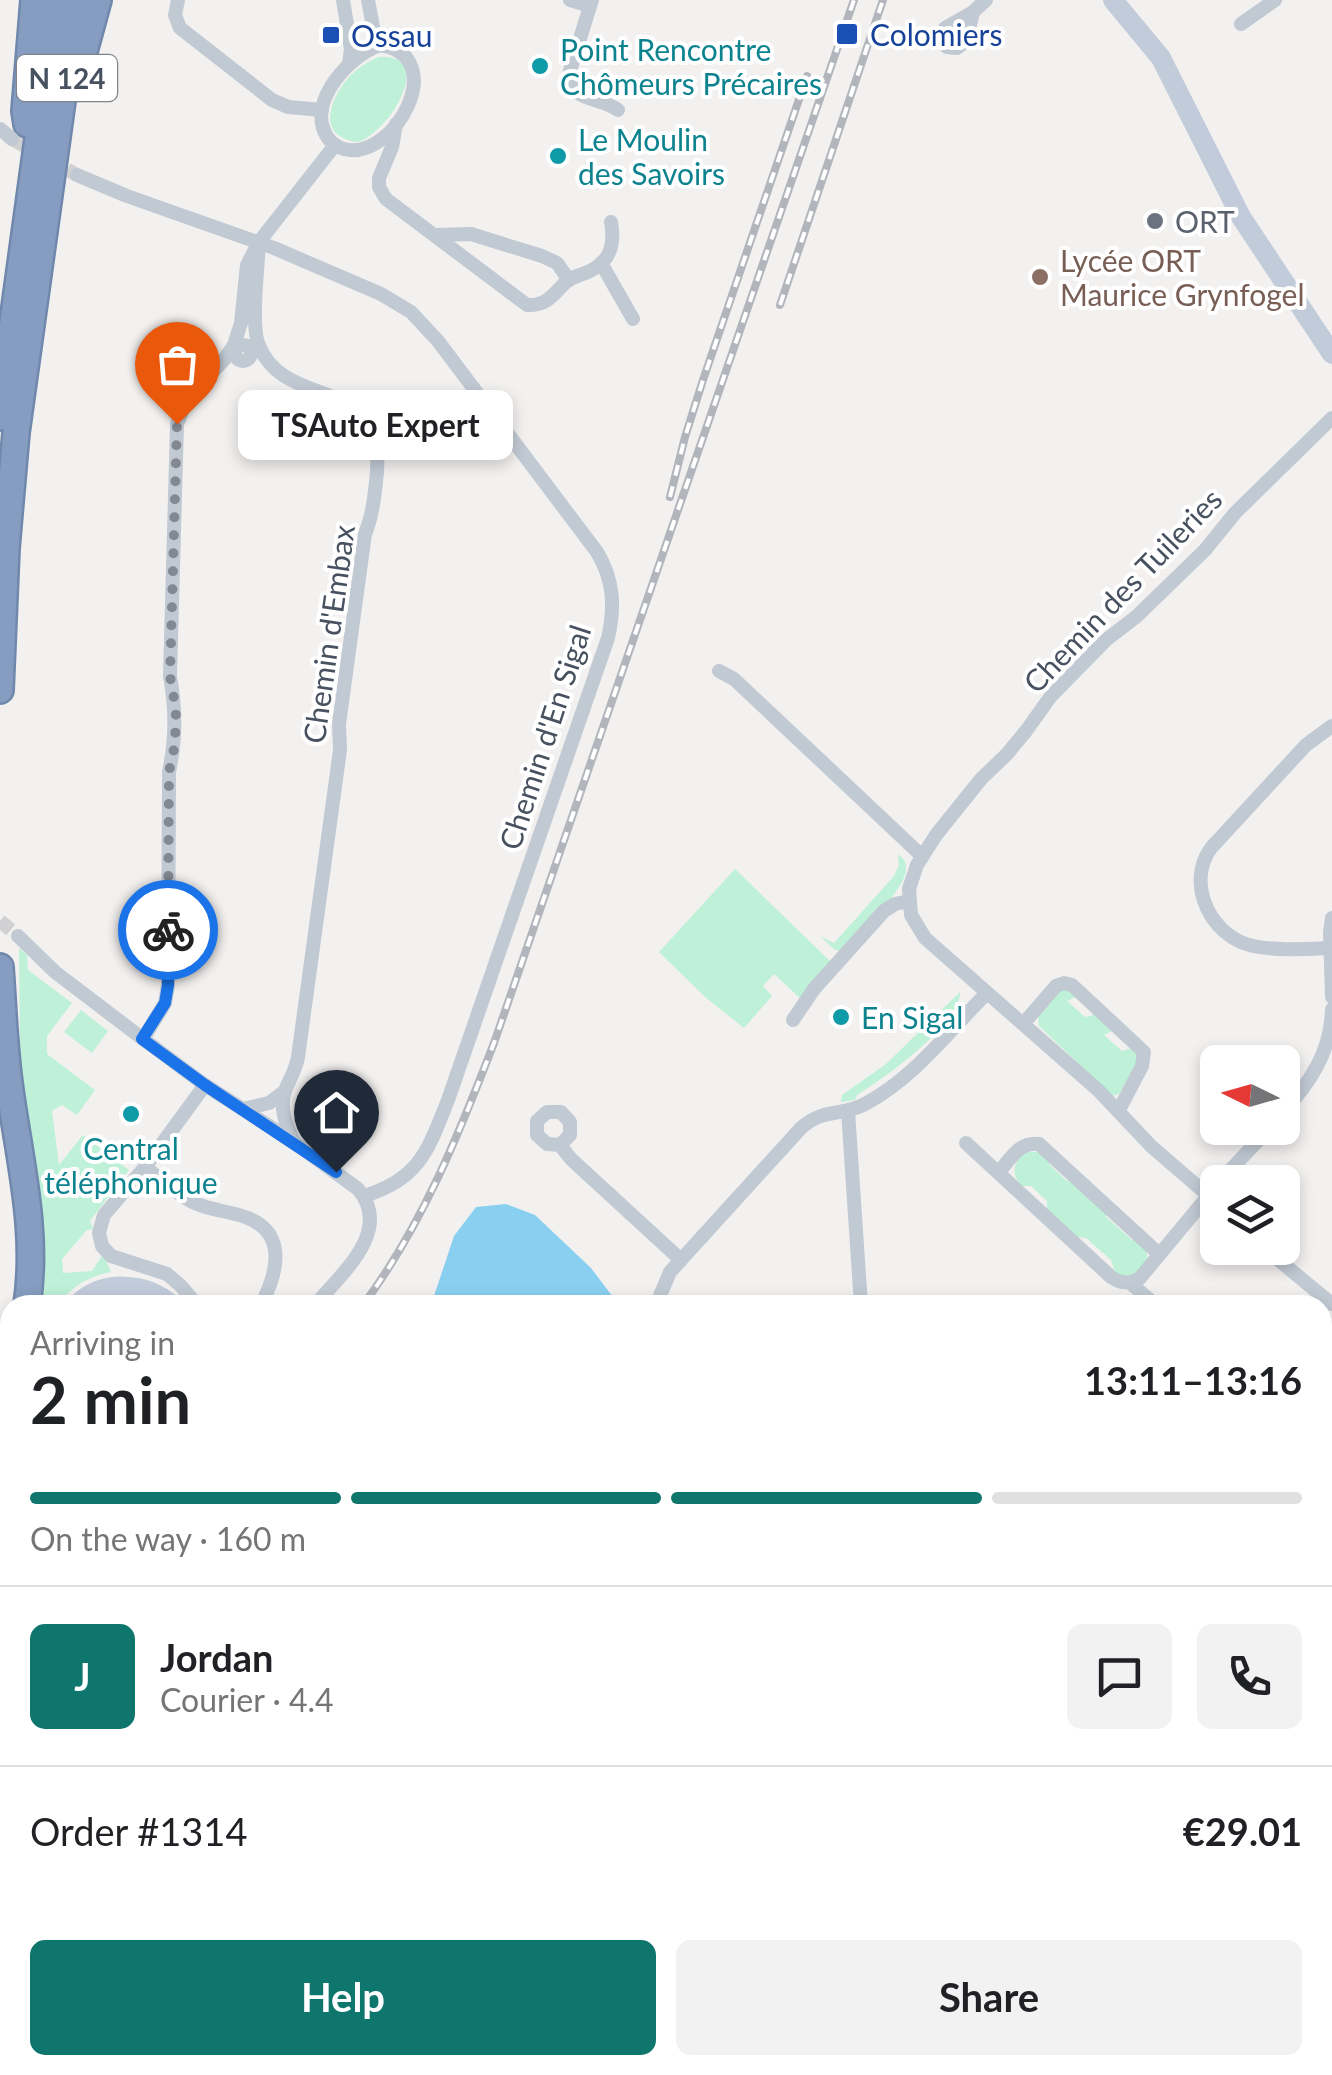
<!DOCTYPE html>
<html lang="en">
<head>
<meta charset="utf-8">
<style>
	:root { --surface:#fff; --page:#f2f2f2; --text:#202124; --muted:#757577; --line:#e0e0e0; --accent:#0f766e }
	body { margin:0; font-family:Lato,sans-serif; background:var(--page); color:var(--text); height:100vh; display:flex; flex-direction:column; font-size:38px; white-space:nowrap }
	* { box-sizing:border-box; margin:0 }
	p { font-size:32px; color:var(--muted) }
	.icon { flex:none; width:55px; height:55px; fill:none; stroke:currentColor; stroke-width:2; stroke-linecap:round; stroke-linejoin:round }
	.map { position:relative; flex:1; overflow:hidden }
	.side { position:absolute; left:0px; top:1295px; width:1332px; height:780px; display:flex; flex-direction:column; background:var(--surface); border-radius:30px 30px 0 0; box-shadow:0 5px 15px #0003 }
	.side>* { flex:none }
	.needle { width:65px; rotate:275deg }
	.controls { position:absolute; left:1200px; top:1045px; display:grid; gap:20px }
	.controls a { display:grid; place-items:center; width:100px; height:100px; border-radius:15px; background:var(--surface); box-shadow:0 5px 15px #0003; font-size:50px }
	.pin { position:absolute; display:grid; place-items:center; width:85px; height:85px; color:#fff; margin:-102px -42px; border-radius:50% 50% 50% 0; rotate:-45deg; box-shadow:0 0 10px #0007 }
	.pin .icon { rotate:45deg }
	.courier { position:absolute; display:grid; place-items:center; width:100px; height:100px; margin:-50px; border:8px solid #1a73e8; border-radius:50%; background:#fff; color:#222; box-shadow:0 2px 12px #0007 }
	.bubble { position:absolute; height:70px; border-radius:15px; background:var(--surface); box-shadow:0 5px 15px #0003; font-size:32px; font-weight:700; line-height:70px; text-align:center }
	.headline em { font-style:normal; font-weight:700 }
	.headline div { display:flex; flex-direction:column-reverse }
	.headline { display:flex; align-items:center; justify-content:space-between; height:170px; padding:0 30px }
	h1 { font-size:65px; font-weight:700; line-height:75px }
	.bar { display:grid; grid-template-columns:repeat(4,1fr); gap:15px 10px; align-content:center; height:120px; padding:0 30px }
	.bar i { height:12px; border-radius:8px; background:var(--line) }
	.bar .on { background:var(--accent) }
	.bar p { grid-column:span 4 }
	.line { display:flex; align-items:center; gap:25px; padding:0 30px; border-top:2px solid var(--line) }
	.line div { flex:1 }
	.round { display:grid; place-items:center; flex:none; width:105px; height:105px; border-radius:15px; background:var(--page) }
	.primary-button { display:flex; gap:20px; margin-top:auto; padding:20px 30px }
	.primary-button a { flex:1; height:115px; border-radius:15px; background:var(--accent); color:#fff; font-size:40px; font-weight:700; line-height:115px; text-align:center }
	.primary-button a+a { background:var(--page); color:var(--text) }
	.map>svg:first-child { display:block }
</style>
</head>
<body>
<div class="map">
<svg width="1332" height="2075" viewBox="0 0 1332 2075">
	<rect width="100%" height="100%" fill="#f3f1f0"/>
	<g fill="#bef1d7">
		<path d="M378,57C437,53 391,131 358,142C314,137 330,97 351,75C359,67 368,62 378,57Z"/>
		<path d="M898,854C902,858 906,860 906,867C908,889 859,932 844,949L839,951L834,949L820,936L834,943L894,876L899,865Z"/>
		<polygon points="735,869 831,962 802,1000 774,974 763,986 772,996 744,1028 705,997 659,952"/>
		<path d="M19,948L27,955L28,970L72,1003L47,1036V1054L95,1090L77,1115L62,1105L52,1111L59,1165L83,1135L129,1170L90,1221L93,1229L87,1230L62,1259L63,1273L92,1271L103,1254L111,1272C87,1277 73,1286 57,1305H36L44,1231L20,1064Z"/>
		<polygon points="1065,987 1076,997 1067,1001 1085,1017 1097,1014 1112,1031 1104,1035 1122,1051 1132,1048 1137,1051 1137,1062 1119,1094 1112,1096 1039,1026 1038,1021 1040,1007"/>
		<path d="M960,992C961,1024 884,1078 857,1095L855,1100L841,1102L842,1095L886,1064Z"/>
		<polygon points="81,1010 108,1031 92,1053 64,1032"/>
		<path d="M1027,1152H1037L1049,1157V1164L1067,1181L1075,1180L1106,1208V1217L1132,1240L1139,1239L1145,1244L1148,1261L1136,1275L1121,1276L1115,1272L1111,1260L1086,1238L1077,1237L1047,1209V1201L1031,1186H1022C1010,1174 1013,1161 1027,1152Z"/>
	</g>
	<polygon fill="#89d0f0" points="506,1204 535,1215 591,1268 619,1305 431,1305 454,1236 476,1207"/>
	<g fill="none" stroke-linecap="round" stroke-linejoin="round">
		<g stroke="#d1d1d3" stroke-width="14" stroke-dasharray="14 7" stroke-linecap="butt">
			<polyline points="12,139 77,175"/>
			<polyline points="0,921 18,936"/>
		</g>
		<g stroke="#7188ad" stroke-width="30">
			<g id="highway">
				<polyline points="83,55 98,0"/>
				<polyline points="27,124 25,111 34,0"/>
				<polyline points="0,417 57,0"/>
				<polyline points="0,690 6,548 16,433 76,0"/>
				<path d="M0,967C3,1008 4,1050 10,1090C20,1163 38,1231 27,1305"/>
				<polyline points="0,1485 6,1456 1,1433"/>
			</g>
		</g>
		<g stroke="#c1c9d3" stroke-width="14">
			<polyline points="178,0 175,15 180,28 272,100 288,107 322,110"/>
			<polyline points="343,0 351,49 349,64"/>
			<polyline points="368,0 374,32 383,45"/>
			<polyline points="570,0 590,6"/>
			<path d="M592,0L569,74C570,103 600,96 618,110"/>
			<polyline points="973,12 966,41 957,48 947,47 942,38 945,28 973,12 986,0"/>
			<polyline points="1241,24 1275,0"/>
			<path d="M380,45C452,56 394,162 344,149C336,147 330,142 326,135C307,101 350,55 380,45Z"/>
			<path d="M396,124L392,147L379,178V187L386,199L527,305C548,306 553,294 567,281C574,276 582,275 590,271C611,261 615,244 611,222"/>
			<polyline points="0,129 12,139"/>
			<path d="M77,175L127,196L274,248L381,294L411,312L438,341L597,552C614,580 615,607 608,638L448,1100C428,1150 420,1179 364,1196"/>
			<polyline points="435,235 471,234 542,256 557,263 569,280"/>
			<path d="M259,242C258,266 251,323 258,343C284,415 391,368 376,482C374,500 372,517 365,534L339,724L340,750L298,1057C296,1069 291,1077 286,1088C278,1106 286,1125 294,1142"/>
			<polyline points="601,263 633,319"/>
			<circle cx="243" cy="353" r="8"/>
			<polyline points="719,671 734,679 922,856"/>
			<path d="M1332,726L1306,745L1211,848C1185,884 1211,937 1253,946C1278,951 1307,949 1332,948"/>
			<polyline points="1332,918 1330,932 1332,997"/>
			<path d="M18,936L55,972L143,1039L205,1085L294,1142L358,1189C394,1231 340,1275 315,1305"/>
			<polyline points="793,1020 814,989 884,911 895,904 909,901"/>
			<polyline points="1023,1024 1056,986 1064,983 1072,985 1144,1052 1142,1066 1119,1110"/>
			<path d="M143,1039L165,1003L168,985L169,772C176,738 176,710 170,676L177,424L187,399L224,360L234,345L241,323L247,265L259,242L335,145"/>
			<polyline points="243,1109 269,1103 284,1092"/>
			<polyline points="848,1111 861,1305"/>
			<path d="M1282,1113C1310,1083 1331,1052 1332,1009"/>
			<path d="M966,1143L1111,1277C1121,1284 1130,1284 1140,1278L1218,1184"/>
			<polyline points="560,1145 547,1144 537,1135 537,1121 547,1112 561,1112 570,1122 570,1135 560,1145 571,1159 681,1260"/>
			<path d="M145,1167C161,1179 177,1195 195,1203C212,1211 231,1211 248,1218C289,1235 276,1276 261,1305"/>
			<path d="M999,1172C1010,1159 1020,1141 1039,1144L1159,1254"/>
			<polyline points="1219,1182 1270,1128"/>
			<polyline points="1218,1204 1151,1146 1098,1090 925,938 911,915 909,889 917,865 936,835 981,779 1007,754 1026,731 1051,696 1106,640 1137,616 1205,550 1235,513 1332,418"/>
			<polyline points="1264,1248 1332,1304"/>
			<polyline points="1130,1283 1156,1305"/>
			<polyline points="197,1305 181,1286 167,1274 111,1256 102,1246 99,1233 104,1215 145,1167 205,1085"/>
			<path d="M656,1305L670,1272L801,1128C825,1107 841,1117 865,1104C914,1078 948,1032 986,994"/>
			<polyline points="1322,1373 1332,1360"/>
			<polyline points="1322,1531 1328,1530"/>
			<polyline points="1322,1649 1332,1639"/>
			<polyline points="0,1663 10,1672"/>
			<polyline points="0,1775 10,1778"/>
			<polyline points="390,2065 402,2075"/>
			<polyline points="971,2075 979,2065"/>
		</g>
		<g stroke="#c2cbda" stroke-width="20">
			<polyline points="1113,0 1161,58 1241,217 1332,354"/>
			<path d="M77,1305C102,1279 146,1282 172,1305"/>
			<polyline points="0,1350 10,1362"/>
			<polyline points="1,1433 10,1413"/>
			<polyline points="1322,1831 1332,1841"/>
			<polyline points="304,2065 304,2075"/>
		</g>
		<use href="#highway" stroke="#869dc1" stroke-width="25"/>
		<g stroke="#b2b5bb" stroke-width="8">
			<g id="rail">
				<polyline points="780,305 883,0"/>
				<polyline points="670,497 685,437 703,380 807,76"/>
				<path d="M363,1305C422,1226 459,1134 494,1043L854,0"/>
				<polyline points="0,1595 10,1590"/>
			</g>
		</g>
		<use href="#rail" stroke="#fff" stroke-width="4" stroke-dasharray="11" stroke-linecap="butt"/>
	</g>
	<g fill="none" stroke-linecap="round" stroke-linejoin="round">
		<polyline stroke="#838992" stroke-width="10" stroke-dasharray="0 18" points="168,930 169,772 175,744 176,710 170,676 177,424"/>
		<polyline stroke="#1a73e8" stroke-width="12" points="168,930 168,985 165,1003 142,1039 205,1085 336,1172"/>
	</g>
	<g fill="#1a4fb4" stroke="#fff" stroke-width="4">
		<rect x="835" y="22" width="24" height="24" rx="5"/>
		<rect x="321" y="25" width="20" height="20" rx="5"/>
	</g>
	<g fill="#0f9aa8" stroke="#fff" stroke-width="4">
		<circle cx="540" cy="66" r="10"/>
		<circle cx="558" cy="156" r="10"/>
		<circle cx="841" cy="1017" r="10"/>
		<circle cx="131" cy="1114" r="10"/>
	</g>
	<circle fill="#6b7280" stroke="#fff" stroke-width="4" cx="1155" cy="221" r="10"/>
	<circle fill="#8d6e63" stroke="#fff" stroke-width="4" cx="1040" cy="277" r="10"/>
	<g text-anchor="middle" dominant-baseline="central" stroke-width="8" stroke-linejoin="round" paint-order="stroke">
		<rect fill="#fff" stroke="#7e858f" stroke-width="2.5" x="17" y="55" width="100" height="46" rx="8"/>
		<g font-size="28" font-weight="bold" fill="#47515f">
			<text x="67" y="78">N 124</text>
		</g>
		<g font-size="30" fill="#164399" stroke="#fff" text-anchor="start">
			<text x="870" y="34">Colomiers</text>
			<text x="351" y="35">Ossau</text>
		</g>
		<g font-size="30" fill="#0d838f" stroke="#fff" text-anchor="start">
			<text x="560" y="49">Point Rencontre<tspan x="560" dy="34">Chômeurs Précaires</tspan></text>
			<text x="578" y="139">Le Moulin<tspan x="578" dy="34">des Savoirs</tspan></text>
			<text x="861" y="1017">En Sigal</text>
			<text x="131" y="1148" text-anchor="middle">Central<tspan x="131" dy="34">téléphonique</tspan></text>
		</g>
		<g font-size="30" fill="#5b616d" stroke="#fff" text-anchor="start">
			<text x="1175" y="221">ORT</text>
		</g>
		<g font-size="30" fill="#785e54" stroke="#fff" text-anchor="start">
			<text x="1060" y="260">Lycée ORT<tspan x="1060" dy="34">Maurice Grynfogel</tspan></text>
		</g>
		<g font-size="30" fill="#47515f" stroke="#fff">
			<text transform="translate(1122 590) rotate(-46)">Chemin des Tuileries</text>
			<text transform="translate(328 634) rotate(-82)">Chemin d'Embax</text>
			<text transform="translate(544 737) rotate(-72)">Chemin d'En Sigal</text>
		</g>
	</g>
</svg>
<div class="controls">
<a><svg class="needle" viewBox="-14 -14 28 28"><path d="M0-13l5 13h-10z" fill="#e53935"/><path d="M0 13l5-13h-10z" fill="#757577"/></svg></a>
<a><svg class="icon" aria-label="layers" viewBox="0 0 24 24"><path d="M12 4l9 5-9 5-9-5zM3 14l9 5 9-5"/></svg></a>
</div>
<div class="pin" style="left:177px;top:424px;background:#ea580c"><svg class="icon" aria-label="bag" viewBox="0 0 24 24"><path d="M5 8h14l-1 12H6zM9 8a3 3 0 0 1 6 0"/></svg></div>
<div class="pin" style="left:336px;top:1172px;background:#1f2937"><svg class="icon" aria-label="home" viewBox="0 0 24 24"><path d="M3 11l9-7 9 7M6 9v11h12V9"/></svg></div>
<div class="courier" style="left:168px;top:930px"><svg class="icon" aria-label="bike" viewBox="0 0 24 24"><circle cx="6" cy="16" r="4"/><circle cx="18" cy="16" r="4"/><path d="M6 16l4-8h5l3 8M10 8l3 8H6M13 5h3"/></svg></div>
<div class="bubble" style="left:238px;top:390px;width:275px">TSAuto Expert</div>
<section class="side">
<div class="headline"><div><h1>2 min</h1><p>Arriving in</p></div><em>13:11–13:16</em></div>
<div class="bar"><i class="on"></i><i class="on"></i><i class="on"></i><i></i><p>On the way · 160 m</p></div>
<div class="line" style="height:180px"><b class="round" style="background:var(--accent);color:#fff">J</b><div><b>Jordan</b><p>Courier · 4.4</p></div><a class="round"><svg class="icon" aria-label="chat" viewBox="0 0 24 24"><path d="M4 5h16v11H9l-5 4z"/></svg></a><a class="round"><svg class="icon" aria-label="phone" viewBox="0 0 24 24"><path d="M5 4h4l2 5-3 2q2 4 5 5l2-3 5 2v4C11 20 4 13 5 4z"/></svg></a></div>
<div class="line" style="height:130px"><div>Order #1314</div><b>€29.01</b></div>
<div class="primary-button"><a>Help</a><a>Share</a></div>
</section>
</div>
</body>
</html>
